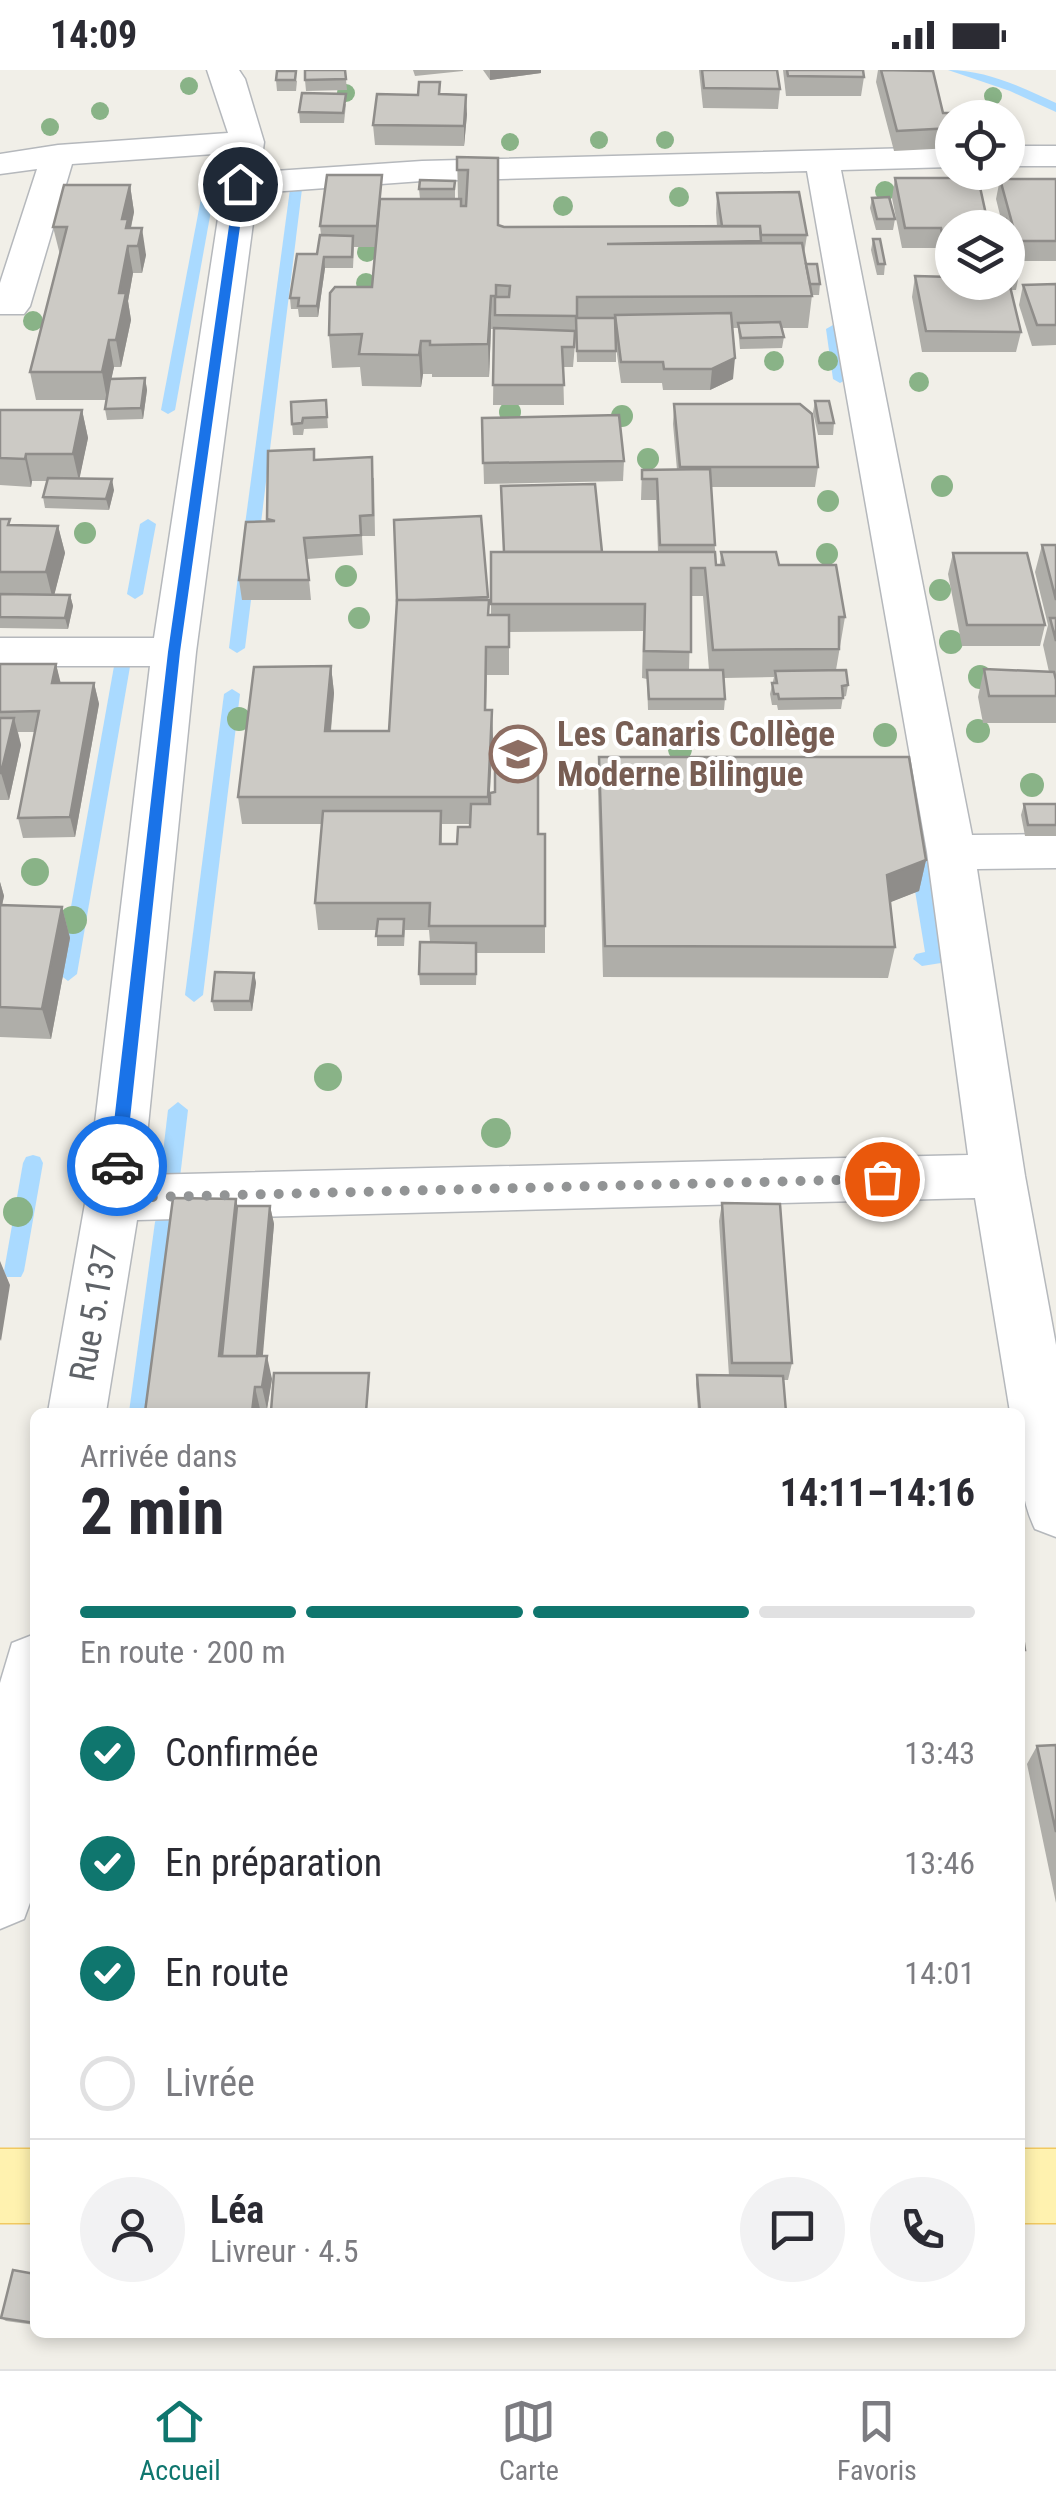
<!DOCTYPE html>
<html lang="fr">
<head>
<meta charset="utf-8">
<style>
	:root { --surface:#fff; --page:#f2f2f3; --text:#2b2b33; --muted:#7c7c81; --line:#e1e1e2; --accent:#0f766e }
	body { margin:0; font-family:"Roboto Condensed",sans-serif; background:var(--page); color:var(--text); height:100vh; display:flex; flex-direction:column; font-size:38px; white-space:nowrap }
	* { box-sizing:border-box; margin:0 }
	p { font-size:32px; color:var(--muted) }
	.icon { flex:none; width:55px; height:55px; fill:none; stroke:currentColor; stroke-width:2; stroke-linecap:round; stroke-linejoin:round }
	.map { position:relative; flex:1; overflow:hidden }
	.sheet { position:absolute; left:30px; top:1338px; width:995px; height:930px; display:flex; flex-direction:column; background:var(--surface); border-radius:15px; box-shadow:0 5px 15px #0003 }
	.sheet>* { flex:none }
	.fabs { position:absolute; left:935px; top:30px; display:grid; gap:20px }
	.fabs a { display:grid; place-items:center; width:90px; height:90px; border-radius:50%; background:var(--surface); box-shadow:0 5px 15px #0003; font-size:50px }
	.pin { position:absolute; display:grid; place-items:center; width:85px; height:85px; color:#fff; margin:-42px; border:5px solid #fff; border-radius:50%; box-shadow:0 2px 10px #0007 }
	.courier { position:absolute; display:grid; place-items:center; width:100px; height:100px; margin:-50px; border:8px solid #1a73e8; border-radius:50%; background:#fff; color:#222; box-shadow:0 2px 12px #0007 }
	.summary em { font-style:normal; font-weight:700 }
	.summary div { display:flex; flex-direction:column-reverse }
	.summary { display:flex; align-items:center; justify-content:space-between; height:170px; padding:0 50px }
	h1 { font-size:65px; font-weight:700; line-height:75px }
	.bar { display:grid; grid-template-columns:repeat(4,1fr); gap:15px 10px; align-content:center; height:120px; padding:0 50px }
	.bar i { height:12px; border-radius:8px; background:var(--line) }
	.bar .active { background:var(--accent) }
	.bar p { grid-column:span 4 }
	.line { display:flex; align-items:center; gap:25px; padding:0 50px; border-top:2px solid var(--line) }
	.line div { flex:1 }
	.round { display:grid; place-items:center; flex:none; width:105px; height:105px; border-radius:52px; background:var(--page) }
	ol { padding:0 50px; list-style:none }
	li { display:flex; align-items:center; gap:30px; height:110px }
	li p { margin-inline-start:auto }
	li .icon { padding:10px; border-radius:50%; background:var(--accent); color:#fff; stroke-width:4 }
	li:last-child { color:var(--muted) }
	li i { width:55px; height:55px; border:5px solid var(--line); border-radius:50% }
	.status { display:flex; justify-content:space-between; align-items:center; height:70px; padding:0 50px; background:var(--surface); direction:ltr }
	.status svg { height:28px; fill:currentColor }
	.menu { display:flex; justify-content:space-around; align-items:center; height:140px; border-top:2px solid var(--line); background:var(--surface); font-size:28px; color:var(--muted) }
	.menu a { display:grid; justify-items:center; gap:5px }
	.menu .active { color:var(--accent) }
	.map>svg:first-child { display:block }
</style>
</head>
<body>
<div class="status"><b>14:09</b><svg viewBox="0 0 49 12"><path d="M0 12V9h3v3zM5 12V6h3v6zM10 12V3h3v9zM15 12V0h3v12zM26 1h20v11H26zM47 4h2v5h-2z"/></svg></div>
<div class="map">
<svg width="1056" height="2299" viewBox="0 0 1056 2299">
	<rect width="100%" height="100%" fill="#f1efe8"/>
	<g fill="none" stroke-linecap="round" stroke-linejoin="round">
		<g fill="#aadaff" fill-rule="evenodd">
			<path d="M948,0C986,0 1022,17 1056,33V42L1010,21Z"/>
			<polygon points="212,98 218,102 175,340 168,344 161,340 206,102"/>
			<polygon points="296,115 302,119 258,477 250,482 242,477 290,119"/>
			<polygon points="833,255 840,259 847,309 840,313 833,309 826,259"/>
			<polygon points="148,449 156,454 143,524 135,529 127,524 140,454"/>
			<polygon points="246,501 254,506 245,578 237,583 229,578 238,506"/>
			<polygon points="124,580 132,585 77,904 68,911 59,904 116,585"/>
			<polygon points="232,619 240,624 203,925 194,932 185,925 224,624"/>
			<polygon points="918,778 927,784 944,888 941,893 922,896 913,889 916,884 925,882 909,784"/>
			<polygon points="178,1032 188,1040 179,1116 176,1122 162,1122 159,1116 168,1040"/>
			<polygon points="33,1085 40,1087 43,1093 24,1201 21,1207 7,1207 4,1201 23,1093 26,1087"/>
			<polygon points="165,1144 172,1146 175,1152 150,1342 129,1342 155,1152 158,1146"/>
		</g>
		<g stroke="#b5b8bc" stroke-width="3">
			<g id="minor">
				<path d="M207,0H239L245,9L264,72L260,102L422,91L952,77V97L841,100L972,765L1056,764V798L977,799L1025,1106L1056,1275V1467L1035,1459C1017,1422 1020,1383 1020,1342H1010L975,1128L137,1150L106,1342H48L86,1128L150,596H0V568H154L228,83L72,94L30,236L24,244H0V213L37,99L0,104V84L58,75L228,63ZM807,101L927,782L968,1085L143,1105L196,582L257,123L422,111Z"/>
				<rect x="1008" y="76" width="48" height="20"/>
				<polygon points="35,1564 35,1819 24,1849 0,1859 0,1613 12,1573"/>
			</g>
		</g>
		<g stroke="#f2c960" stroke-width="3">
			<g id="major">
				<rect x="0" y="2079" width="35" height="74"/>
				<rect x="1020" y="2079" width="36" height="74"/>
			</g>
		</g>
		<use href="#minor" fill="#fff" fill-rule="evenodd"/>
		<use href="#major" fill="#fff2af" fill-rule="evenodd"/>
	</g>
	<g fill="#89b387">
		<circle cx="189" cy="16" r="9"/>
		<circle cx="346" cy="23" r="9"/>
		<circle cx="993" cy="26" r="9"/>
		<circle cx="100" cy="41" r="9"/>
		<circle cx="50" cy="57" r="9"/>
		<circle cx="599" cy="70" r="9"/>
		<circle cx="665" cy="70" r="9"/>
		<circle cx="510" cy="72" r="9"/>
		<circle cx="885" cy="121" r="10"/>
		<circle cx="679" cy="127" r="10"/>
		<circle cx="563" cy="136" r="10"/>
		<circle cx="367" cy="182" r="10"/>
		<circle cx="366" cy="213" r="10"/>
		<circle cx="33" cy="251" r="10"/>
		<circle cx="774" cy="291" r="10"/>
		<circle cx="828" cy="291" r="10"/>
		<circle cx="919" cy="312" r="10"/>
		<circle cx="510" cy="342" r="11"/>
		<circle cx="622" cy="346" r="11"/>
		<circle cx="648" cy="389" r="11"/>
		<circle cx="942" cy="416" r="11"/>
		<circle cx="828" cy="431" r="11"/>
		<circle cx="85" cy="463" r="11"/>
		<circle cx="827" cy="484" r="11"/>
		<circle cx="346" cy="506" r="11"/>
		<circle cx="940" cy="520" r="11"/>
		<circle cx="359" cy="548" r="11"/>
		<circle cx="951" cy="572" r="12"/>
		<circle cx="980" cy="607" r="12"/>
		<circle cx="239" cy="649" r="12"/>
		<circle cx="978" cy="661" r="12"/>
		<circle cx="885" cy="665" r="12"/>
		<circle cx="680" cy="679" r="12"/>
		<circle cx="1032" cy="715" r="12"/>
		<circle cx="35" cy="802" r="14"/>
		<circle cx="73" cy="850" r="14"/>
		<circle cx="328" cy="1007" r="14"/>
		<circle cx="496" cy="1063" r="15"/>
		<circle cx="18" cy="1142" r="15"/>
	</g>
	<g fill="#afaea9" fill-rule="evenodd">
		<polygon points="345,0 347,20 306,21 305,10"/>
		<polygon points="413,0 463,0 463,1 415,6"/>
		<polygon points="483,0 541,0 541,3 490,10"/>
		<polygon points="699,0 777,0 780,19 778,39 703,38"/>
		<polygon points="783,0 863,0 864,7 861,26 786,26"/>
		<polygon points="878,0 916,0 943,43 952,48 952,78 894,81 876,12"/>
		<polygon points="277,1 297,11 296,21 277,21 276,10"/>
		<polygon points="440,12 440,24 467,44 464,76 375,75 373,55 418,25"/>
		<polygon points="346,34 344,53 300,53 299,42"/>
		<polygon points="457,87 498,88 498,155 504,157 717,156 716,143 717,123 807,165 804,184 806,194 820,214 819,225 812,225 808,258 782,258 784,267 782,278 740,279 738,258 732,258 733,309 710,320 663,320 662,313 621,313 616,277 616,292 577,292 576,263 573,297 563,297 564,335 493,335 494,259 491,259 489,307 432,307 432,304 423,304 421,317 362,316 360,297 332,298 329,265 372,217 376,177 354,177 353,198 325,198 318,247 299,247 298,239 291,239 290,228 317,184 321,165 320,156 383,129 420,129 419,119 455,111 455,129 458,129"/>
		<path d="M895,108L987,149H1001L996,129L1000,109H1056V191H1018L1020,200L1016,220H1010L1021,262L1016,282H922L912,227L915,206L943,207L937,178H902L892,128ZM952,158H1008V212H952Z"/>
		<polygon points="130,115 134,142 131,158 146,185 142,203 133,203 128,231 131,250 121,297 114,297 111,309 145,308 147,320 143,349 107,350 105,339 107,330 36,330 30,302 60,185 53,157"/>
		<polygon points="872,128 895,149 893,160 876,160 870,138"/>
		<polygon points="873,169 885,194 884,205 877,205 871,180"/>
		<polygon points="1056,214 1056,275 1032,276 1019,235 1023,215"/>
		<polygon points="326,330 328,358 304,359 303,365 293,365 292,354"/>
		<polygon points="815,331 834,353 833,365 818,365 813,342"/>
		<path d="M674,334L818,397L815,417H711L716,495H720L721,482L779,495L845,547L836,600L848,615L846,626L843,627L841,639L778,640L777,635H772L770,624L774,607L724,608L725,629L724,640H648L647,609L642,608L643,561L509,562V605H487L486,640H492L490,723L538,764H545V883H477L476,915H420L419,904L430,872L429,860H405L404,876H377V860H318L315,833L322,754H242L238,727L331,596L334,623L331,661H389L397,531L488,527L489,545H491V482H504L501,416L602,482H658L656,430H641L642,400H677L673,354ZM691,526H703L709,600H689ZM442,754H470V757L457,774H442Z"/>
		<polygon points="0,340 82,340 88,368 79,409 114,420 109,440 45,438 43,427 47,411 32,411 31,417 0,415"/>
		<polygon points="482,348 624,391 623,411 484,414"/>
		<polygon points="268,381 316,390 374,408 375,466 362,466 363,485 307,489 311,530 242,530 239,510 267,451"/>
		<polygon points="0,449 11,455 58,456 65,483 54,525 70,525 73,536 68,559 0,558"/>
		<polygon points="1042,475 1056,475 1056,653 983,653 978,627 984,599 1049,602 1043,575 1048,555 1035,502"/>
		<polygon points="953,483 1045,555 1040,576 962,576 948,504"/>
		<polygon points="0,594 56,594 60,613 94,613 99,634 75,767 23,768 18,748 35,662 18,662 21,675 9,730 0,730"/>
		<polygon points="599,687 926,790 919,821 890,832 895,877 888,908 603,907 598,719"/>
		<polygon points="1024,734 1056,734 1056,766 1025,766 1021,745"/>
		<polygon points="0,812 4,826 2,836 62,837 70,868 51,969 0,967"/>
		<polygon points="254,903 256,913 252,941 214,941 212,931"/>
		<polygon points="236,1129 237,1136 270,1136 274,1154 262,1286 272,1309 267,1339 145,1342"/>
		<polygon points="722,1133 792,1293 788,1310 783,1310 786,1342 698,1342 696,1314 697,1305 729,1306 719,1151"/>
		<polygon points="1056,1675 1056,1833 1027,1694 1037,1676"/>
		<polygon points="35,2204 35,2255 6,2251 1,2248"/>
	</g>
	<g fill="#8f8d8a">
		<polygon points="490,0 541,0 541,3 490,10"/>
		<polygon points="466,25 467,44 464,76 464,56"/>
		<polygon points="130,115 134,142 130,161 132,176 122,149"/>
		<polygon points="142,158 146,185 142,203 138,176"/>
		<polygon points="128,176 133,203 128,231 131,250 121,297 116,270 119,223"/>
		<polygon points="324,187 325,198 318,247 317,236"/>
		<polygon points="491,226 491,259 489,307 488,274"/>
		<polygon points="109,270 114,297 107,330 102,302"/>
		<polygon points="421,271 423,304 421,317 419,285"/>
		<polygon points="735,288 733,309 710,320 712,299"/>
		<polygon points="145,308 147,320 143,349 141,338"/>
		<polygon points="82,340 88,368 79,411 73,384"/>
		<polygon points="26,384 32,411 31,417 25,389"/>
		<polygon points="112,409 114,420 109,440 106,429"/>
		<polygon points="58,456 65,483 53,530 46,502"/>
		<polygon points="70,525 73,536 68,559 65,548"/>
		<polygon points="56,594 61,614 52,613"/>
		<polygon points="331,596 334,623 328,689 325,661"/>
		<polygon points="94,613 99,634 75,767 70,747"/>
		<polygon points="492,640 493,667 488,754 488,727"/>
		<polygon points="14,648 21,675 9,730 1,703"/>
		<polygon points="926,790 919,821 881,836 887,805"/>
		<polygon points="0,812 4,826 0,844"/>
		<polygon points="62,837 70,868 51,969 42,939"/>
		<polygon points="254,903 256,913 252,941 250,931"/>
		<polygon points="236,1129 241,1154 227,1292 219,1286"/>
		<polygon points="270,1136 274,1154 261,1308 257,1291"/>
		<polygon points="0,1191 10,1215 1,1271 0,1269"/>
		<polygon points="267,1286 272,1309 267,1339 262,1317"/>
		<polygon points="255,1317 260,1339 260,1342 252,1342"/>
	</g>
	<g fill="#cccac5" stroke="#8f8d8a" stroke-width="2.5">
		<polygon points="305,0 345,0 346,9 305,10"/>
		<polygon points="702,0 777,0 780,19 704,18"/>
		<polygon points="787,0 863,0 864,7 788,6"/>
		<polygon points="881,0 933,1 943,43 956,43 958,48 952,48 952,58 897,61"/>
		<polygon points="277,1 296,1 295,10 276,10"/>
		<polygon points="419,12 440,12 439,24 466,25 464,56 373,55 377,24 418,25"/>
		<polygon points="302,23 346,24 343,43 299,42"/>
		<polygon points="457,87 498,88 498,155 504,157 760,156 761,171 607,174 802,173 812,226 577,227 577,246 495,245 495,227 509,227 510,216 496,215 496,226 491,226 488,274 430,275 430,271 421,271 419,285 359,284 362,264 329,265 330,223 335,217 372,217 380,129 461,129 461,136 466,136 468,100 457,100"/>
		<polygon points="327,105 382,105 377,156 320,156"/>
		<polygon points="895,108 978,108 987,149 1006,149 1020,200 1008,200 1008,158 952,158 952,200 949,200 941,158 905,158"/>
		<polygon points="1000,109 1056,109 1056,171 1017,171"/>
		<polygon points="420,110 455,111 454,119 419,119"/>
		<polygon points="64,115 130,115 122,149 128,149 126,158 142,158 138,176 128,176 119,223 126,223 116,270 109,270 102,302 30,302 67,157 53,157"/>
		<polygon points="799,122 807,165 761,165 760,156 722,156 717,123"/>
		<polygon points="889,127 895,149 877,149 872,128"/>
		<polygon points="320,165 353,166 352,187 324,187 317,236 298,236 299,228 290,228 297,184 317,184"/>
		<polygon points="873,169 880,169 885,194 878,194"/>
		<polygon points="806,194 817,194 820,214 810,214"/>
		<polygon points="915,206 952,207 952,212 1008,212 1008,208 1021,262 926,261"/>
		<polygon points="1056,214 1056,255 1037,255 1023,215"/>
		<polygon points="731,243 735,288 712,299 664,299 663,292 621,292 615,245"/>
		<polygon points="576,248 615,248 616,281 577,281"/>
		<polygon points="780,252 784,267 741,268 738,253"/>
		<polygon points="494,258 575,261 574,277 562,277 564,315 493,315"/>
		<polygon points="145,308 141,338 105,339 110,309"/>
		<polygon points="326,330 327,347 303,348 302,353 292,354 291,332"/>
		<polygon points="815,331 829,331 834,353 819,353"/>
		<polygon points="674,334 800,334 812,344 818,397 680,397"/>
		<polygon points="0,340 82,340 73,384 26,384 25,389 0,388"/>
		<polygon points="619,345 624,391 483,393 482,348"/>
		<polygon points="314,379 314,390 372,387 373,445 360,446 361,465 304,468 309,510 239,510 246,452 275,451 267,449 268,381"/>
		<polygon points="710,399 715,475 660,475 657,409 642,409 642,400"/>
		<polygon points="48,408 112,409 106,429 43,427"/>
		<polygon points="595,414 602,482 504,482 501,416"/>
		<polygon points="481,446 488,527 397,531 394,450"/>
		<polygon points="0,449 10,449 8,455 58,456 46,502 0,502"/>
		<polygon points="1042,475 1056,475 1056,530"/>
		<polygon points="491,482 715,482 716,495 724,495 721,482 776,482 779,495 836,495 845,547 839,547 839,579 713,580 705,498 691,498 691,582 644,581 645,534 491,534"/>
		<polygon points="953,483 1027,483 1045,555 967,555"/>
		<polygon points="0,524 70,525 65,548 0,547"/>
		<polygon points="397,530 489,530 488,545 509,545 509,577 486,577 485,640 492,640 488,727 238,727 254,597 331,596 325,661 389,661"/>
		<polygon points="1050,548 1056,548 1056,571"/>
		<polygon points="0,594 56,594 52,613 94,613 70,747 18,748 39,641 0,642"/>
		<polygon points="984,599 1054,602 1056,610 1056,626 989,626"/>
		<polygon points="647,600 723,600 725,629 649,629"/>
		<polygon points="846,600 848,615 842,616 843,628 779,629 778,624 774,624 772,613 777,613 775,601"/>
		<polygon points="0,648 14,648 1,703 0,703"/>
		<polygon points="599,687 909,687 926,790 887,805 895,877 605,876"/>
		<polygon points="538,697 538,764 545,764 545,856 429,856 430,833 315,833 323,741 441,741 440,774 457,774 458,757 470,757 471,734 490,734 490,723 495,722 495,698"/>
		<polygon points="1024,734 1056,734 1056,755 1028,755"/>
		<polygon points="0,835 62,837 42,939 0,937"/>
		<polygon points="378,849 404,849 403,866 376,866"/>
		<polygon points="420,872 476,873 476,904 419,904"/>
		<polygon points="215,902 254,903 250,931 212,931"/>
		<polygon points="173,1128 236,1129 219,1286 267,1286 262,1317 255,1317 252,1342 145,1342"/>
		<polygon points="722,1133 780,1134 792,1293 732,1293"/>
		<polygon points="237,1136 270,1136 257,1286 222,1286"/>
		<polygon points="274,1303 369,1303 366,1342 271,1341"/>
		<polygon points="697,1305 783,1306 786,1342 700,1342"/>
		<polygon points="1020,1547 1025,1580 1020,1580"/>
		<polygon points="1056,1675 1056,1762 1037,1676"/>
		<polygon points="13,2200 35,2204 35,2253 1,2248"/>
	</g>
	<polygon fill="#1a73e8" points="240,111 246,114 180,582 125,1096 117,1102 109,1096 168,582 235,114"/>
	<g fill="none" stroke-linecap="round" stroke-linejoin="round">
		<polyline stroke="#929495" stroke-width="10" stroke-dasharray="0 18" points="117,1096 113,1128 882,1109"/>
	</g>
	<defs>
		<g id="school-ring" transform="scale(2.875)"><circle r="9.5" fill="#fff" stroke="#8d6e63" stroke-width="1.5"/><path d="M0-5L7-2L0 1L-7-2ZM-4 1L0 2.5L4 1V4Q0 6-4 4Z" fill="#8d6e63"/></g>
	</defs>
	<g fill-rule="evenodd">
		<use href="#school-ring" x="518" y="684"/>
	</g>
	<g text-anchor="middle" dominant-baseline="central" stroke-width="8" stroke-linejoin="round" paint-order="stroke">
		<g font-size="35" font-weight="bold" fill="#785e54" stroke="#fff" text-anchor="start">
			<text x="557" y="664">Les Canaris Collège<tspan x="557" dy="40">Moderne Bilingue</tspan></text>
		</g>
		<g font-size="35" fill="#5f6368" stroke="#fff">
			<text transform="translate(94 1243) rotate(-80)">Rue 5.137</text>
		</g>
	</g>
</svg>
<div class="fabs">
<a><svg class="icon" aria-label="locate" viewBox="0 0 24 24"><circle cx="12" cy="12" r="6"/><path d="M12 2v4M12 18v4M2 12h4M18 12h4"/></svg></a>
<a><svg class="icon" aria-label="layers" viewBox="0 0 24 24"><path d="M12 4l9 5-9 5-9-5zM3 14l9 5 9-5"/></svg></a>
</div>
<div class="pin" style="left:882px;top:1109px;background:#ea580c"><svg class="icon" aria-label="bag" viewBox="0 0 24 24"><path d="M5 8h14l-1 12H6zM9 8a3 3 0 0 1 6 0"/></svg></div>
<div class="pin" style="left:240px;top:114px;background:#1f2937"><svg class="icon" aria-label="home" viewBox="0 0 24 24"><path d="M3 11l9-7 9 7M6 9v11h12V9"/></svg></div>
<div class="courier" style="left:117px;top:1096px"><svg class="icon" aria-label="car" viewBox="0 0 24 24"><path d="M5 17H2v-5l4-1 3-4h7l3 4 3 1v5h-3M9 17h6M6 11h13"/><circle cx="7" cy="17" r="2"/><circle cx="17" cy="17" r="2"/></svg></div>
<section class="sheet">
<div class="summary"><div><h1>2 min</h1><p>Arrivée dans</p></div><em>14:11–14:16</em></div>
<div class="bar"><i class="active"></i><i class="active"></i><i class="active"></i><i></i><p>En route · 200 m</p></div>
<ol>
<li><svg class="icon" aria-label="check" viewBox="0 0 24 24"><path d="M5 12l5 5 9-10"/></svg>Confirmée<p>13:43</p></li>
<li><svg class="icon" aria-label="check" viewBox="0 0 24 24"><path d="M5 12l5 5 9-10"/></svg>En préparation<p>13:46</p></li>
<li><svg class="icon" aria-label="check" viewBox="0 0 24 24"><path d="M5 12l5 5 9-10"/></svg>En route<p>14:01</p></li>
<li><i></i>Livrée</li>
</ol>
<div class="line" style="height:180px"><a class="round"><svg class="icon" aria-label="person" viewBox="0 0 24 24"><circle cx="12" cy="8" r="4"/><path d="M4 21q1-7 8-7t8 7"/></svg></a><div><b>Léa</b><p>Livreur · 4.5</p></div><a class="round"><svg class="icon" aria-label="chat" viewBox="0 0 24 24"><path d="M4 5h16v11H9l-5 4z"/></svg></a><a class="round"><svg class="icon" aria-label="phone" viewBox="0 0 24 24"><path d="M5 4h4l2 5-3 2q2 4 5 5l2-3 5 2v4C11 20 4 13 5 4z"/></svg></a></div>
</section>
</div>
<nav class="menu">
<a class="active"><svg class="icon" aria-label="home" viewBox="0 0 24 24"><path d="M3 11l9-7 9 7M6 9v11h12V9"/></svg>Accueil</a>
<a><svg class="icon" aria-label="map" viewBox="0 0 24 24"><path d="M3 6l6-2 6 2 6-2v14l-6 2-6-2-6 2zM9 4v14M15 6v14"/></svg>Carte</a>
<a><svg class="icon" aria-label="saved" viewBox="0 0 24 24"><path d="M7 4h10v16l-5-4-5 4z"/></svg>Favoris</a>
</nav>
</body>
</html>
